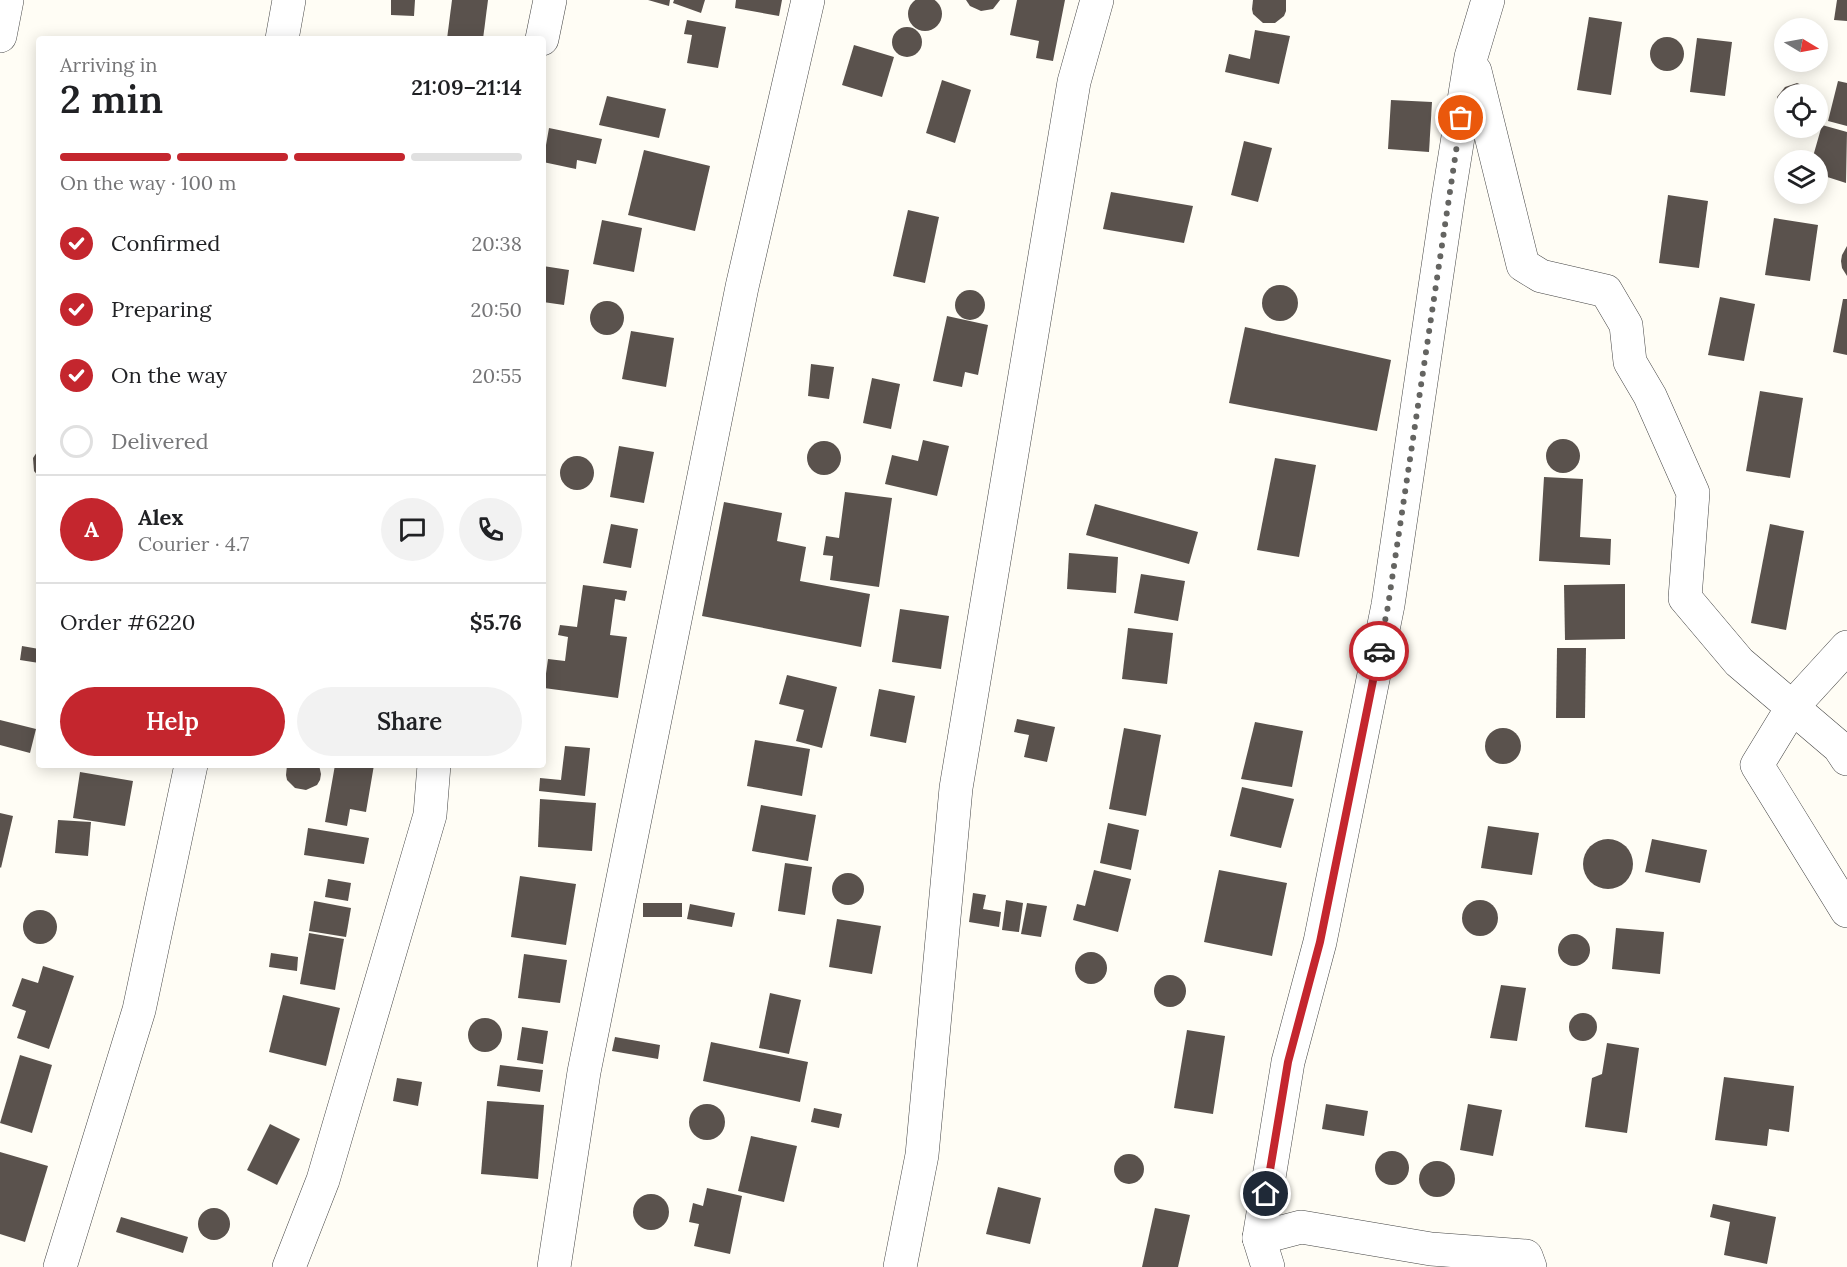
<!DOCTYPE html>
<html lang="en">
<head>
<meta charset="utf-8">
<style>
	:root { --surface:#fff; --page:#f2f2f2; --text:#202124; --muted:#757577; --line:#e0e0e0; --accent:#c4262e }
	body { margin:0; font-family:Lora,serif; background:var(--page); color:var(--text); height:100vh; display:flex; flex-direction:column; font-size:22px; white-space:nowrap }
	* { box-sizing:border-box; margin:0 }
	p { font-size:20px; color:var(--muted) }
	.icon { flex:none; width:33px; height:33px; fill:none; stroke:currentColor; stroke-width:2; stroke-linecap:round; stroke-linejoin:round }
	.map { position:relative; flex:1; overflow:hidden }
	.drawer { position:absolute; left:36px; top:36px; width:510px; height:732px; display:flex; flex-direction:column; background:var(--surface); border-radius:6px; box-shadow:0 3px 15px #0003 }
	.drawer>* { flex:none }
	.needle { width:39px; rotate:100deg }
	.tools { position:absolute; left:1774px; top:18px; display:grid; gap:12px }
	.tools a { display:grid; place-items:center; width:54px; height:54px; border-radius:50%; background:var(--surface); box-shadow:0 3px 15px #0003; font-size:30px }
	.pin { position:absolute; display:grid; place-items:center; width:51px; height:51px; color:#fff; margin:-26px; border:3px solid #fff; border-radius:50%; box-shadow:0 2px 6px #0007 }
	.courier { position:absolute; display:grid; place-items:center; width:60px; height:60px; margin:-30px; border:4px solid #c4262e; border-radius:50%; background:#fff; color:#222; box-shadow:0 2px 8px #0007 }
	.overview em { font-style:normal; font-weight:600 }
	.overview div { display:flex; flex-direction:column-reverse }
	.overview { display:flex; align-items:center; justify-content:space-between; height:102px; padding:0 24px }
	h1 { font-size:39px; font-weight:600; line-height:45px }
	.bar { display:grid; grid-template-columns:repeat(4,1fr); gap:9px 6px; align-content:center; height:72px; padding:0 24px }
	.bar i { height:8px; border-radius:4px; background:var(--line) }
	.bar .on { background:var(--accent) }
	.bar p { grid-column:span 4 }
	.line { display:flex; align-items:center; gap:15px; padding:0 24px; border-top:2px solid var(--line) }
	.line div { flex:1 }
	.round { display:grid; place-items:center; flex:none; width:63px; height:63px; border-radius:32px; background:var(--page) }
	ol { padding:0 24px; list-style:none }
	li { display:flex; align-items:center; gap:18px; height:66px }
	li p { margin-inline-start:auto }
	li .icon { padding:6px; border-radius:50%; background:var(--accent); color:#fff; stroke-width:4 }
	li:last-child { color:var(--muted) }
	li i { width:33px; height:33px; border:3px solid var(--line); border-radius:50% }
	.button { display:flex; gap:12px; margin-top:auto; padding:12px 24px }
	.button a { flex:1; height:69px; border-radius:36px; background:var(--accent); color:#fff; font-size:24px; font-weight:600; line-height:69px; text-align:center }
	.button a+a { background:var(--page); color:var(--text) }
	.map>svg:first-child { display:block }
</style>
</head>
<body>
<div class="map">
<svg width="1847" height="1267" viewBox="0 0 1847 1267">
	<rect width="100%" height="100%" fill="#fffdf5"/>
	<g fill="#5a524d">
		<circle cx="925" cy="14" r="17"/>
		<polygon points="391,0 415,0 414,16 391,15"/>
		<polygon points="452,0 488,0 483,39 447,39"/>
		<polygon points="648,0 670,0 669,6"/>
		<polygon points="674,0 705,0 701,13 673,3"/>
		<polygon points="736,0 782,0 779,16 735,8"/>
		<polygon points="966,0 1000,0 993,9 981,11 970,6"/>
		<polygon points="1017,0 1065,0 1053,61 1036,58 1039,41 1010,35"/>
		<polygon points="1253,0 1286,0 1286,11 1284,16 1275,23 1263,23 1253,14 1252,9"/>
		<polygon points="1837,0 1847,0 1847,21 1834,20"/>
		<polygon points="1589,17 1622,22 1611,95 1577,90"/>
		<polygon points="687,20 726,27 718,68 687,63 692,35 684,34"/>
		<circle cx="907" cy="42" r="15"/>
		<polygon points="1255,30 1290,36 1279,84 1225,72 1229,54 1250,59"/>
		<circle cx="1667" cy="54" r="17"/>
		<polygon points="1697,38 1732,42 1725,96 1690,92"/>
		<polygon points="854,45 894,57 882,97 842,85"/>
		<polygon points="942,80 971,90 955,143 926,133"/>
		<polygon points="1838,81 1847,83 1847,126 1828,121"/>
		<polygon points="1797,83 1809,88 1814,94 1785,94 1785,120 1778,110 1777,97 1785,87"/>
		<polygon points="607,96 666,109 659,138 599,125"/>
		<polygon points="1391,100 1432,102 1429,152 1388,149"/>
		<polygon points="1822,125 1847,132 1846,183 1818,174 1818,160 1812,160"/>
		<polygon points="549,128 602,139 596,164 577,160 576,169 543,162"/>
		<polygon points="1244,141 1272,148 1258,202 1231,195"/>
		<polygon points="644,150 710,166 695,231 628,215"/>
		<polygon points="1111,192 1193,206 1184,243 1103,229"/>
		<polygon points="1668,195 1708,201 1699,268 1659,263"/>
		<polygon points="908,210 939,217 925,283 893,276"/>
		<polygon points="1774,218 1818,225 1810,281 1765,275"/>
		<polygon points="602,220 642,228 634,272 593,264"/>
		<polygon points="1847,246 1847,276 1842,268 1841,261 1842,255"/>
		<polygon points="543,266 569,270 564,305 543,302"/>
		<circle cx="1280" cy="303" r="18"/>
		<circle cx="970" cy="305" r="15"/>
		<polygon points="1720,297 1755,304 1744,361 1708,355"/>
		<polygon points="1843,299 1847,299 1847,355 1833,352"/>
		<circle cx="607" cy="318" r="17"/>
		<polygon points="947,316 988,325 978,375 965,372 962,387 933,381"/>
		<polygon points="1245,327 1391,360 1377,431 1229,403"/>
		<polygon points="631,331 674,338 666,387 622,379"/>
		<polygon points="811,364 834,367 829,399 808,396"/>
		<polygon points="872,378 900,384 891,429 863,423"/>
		<polygon points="1760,391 1803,398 1790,478 1746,471"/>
		<circle cx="1563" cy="456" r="17"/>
		<polygon points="923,440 949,446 937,496 885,484 892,455 918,461"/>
		<circle cx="824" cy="458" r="17"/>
		<polygon points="619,446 654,452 644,503 610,497"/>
		<polygon points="39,449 39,477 34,471 33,458"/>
		<circle cx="577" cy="473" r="17"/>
		<polygon points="1275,458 1316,465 1299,557 1257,550"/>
		<polygon points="1544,477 1583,479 1580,537 1611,539 1610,565 1539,561"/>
		<polygon points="845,492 892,498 879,587 830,580 833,556 823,555 826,536 839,538"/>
		<polygon points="724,502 782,513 777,541 806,547 800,581 870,594 861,647 702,616"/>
		<polygon points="1095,504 1198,532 1189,564 1086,535"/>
		<polygon points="611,524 638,529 631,568 603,563"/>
		<polygon points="1770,524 1804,531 1786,630 1751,623"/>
		<polygon points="1069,553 1118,557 1116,593 1067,589"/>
		<polygon points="1141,574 1185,581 1178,621 1134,613"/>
		<polygon points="1625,584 1625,639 1565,640 1564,585"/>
		<polygon points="583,585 627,591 625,601 615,599 610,635 627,637 618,698 544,688 548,659 565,661 568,637 558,635 560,625 577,627"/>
		<polygon points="900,609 949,616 941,669 892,662"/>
		<polygon points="1128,628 1173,633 1167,684 1122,679"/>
		<polygon points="22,646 39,649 39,663 20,660"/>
		<polygon points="1557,648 1586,648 1585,718 1556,718"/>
		<polygon points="787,675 837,687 822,748 796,741 804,710 779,704"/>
		<polygon points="879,689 915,696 906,743 870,736"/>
		<polygon points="1017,719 1055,727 1047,762 1024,757 1029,735 1014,732"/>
		<polygon points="0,720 36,729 30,753 0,745"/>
		<polygon points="1255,722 1303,731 1292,787 1241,779"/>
		<polygon points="1124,728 1161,735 1146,816 1109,809"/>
		<circle cx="1503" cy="746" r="18"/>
		<polygon points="755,740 810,749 802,796 747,786"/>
		<polygon points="565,746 590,748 585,796 539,791 540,778 561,780"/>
		<polygon points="287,765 319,765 321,774 320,780 317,785 306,790 295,788 287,780 286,775"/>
		<polygon points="335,765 374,765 366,812 350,809 347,826 325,822"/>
		<polygon points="80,772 133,781 125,826 73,818"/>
		<polygon points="1242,787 1294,799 1281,848 1230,836"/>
		<polygon points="540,799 596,803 592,851 538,847"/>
		<polygon points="761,805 816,815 808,861 752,851"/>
		<polygon points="0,813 13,816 1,868 0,867"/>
		<polygon points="58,820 91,822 88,856 55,853"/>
		<polygon points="1108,823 1139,830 1131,870 1100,863"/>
		<polygon points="1488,826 1539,833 1532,875 1481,868"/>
		<polygon points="308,828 369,838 364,864 304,855"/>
		<polygon points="1652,839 1707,850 1700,883 1645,872"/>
		<circle cx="1608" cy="864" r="25"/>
		<polygon points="785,863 812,867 805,915 778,911"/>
		<polygon points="1094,870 1131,879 1118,932 1073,920 1077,904 1085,906"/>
		<polygon points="1219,870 1287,883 1272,956 1204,942"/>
		<circle cx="848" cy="889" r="16"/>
		<polygon points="520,876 576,884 566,945 511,937"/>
		<polygon points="328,879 351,883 348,901 325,897"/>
		<polygon points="973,893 986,895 983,909 1001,912 999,927 969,922"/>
		<circle cx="1480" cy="918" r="18"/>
		<polygon points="1006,900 1023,903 1019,932 1002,930"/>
		<polygon points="314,901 351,908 346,937 309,931"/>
		<rect x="643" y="903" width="39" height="14"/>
		<polygon points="1027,903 1047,906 1041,937 1021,934"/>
		<polygon points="690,904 735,913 732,927 687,919"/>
		<circle cx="40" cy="927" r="17"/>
		<polygon points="837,919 881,926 872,974 829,967"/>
		<polygon points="1616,928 1664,932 1660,974 1612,969"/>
		<polygon points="309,933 344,939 335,990 300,984"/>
		<circle cx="1574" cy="950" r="16"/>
		<circle cx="1091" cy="968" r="16"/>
		<polygon points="271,953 298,957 297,971 269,967"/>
		<polygon points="524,954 567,960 560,1003 518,998"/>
		<polygon points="43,966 74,976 49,1049 17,1038 26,1011 12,1006 22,978 38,983"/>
		<circle cx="1170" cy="991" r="16"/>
		<polygon points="1501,985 1526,988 1517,1041 1490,1038"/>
		<polygon points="770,993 801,1000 789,1054 759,1048"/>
		<polygon points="283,995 340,1008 326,1066 269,1052"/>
		<circle cx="1583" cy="1027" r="14"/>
		<circle cx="485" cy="1035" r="17"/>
		<polygon points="522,1027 548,1031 543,1064 517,1060"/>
		<polygon points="1187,1030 1225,1036 1213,1114 1174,1108"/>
		<polygon points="615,1037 660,1045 658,1059 612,1051"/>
		<polygon points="711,1042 808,1062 800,1102 703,1081"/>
		<polygon points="1607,1043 1639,1048 1627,1133 1585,1127 1592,1078 1602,1074"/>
		<polygon points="20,1055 52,1065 32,1133 0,1123"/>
		<polygon points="500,1065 543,1070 540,1092 497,1086"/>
		<polygon points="1724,1077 1794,1086 1789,1132 1769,1129 1767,1146 1715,1140"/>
		<polygon points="397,1078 422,1082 418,1106 393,1101"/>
		<polygon points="487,1101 544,1105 538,1179 481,1174"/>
		<circle cx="707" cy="1122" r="18"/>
		<polygon points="1326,1104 1368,1111 1364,1136 1322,1129"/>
		<polygon points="1468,1104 1502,1110 1493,1156 1460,1150"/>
		<polygon points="814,1108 842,1114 839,1128 811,1122"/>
		<polygon points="270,1124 300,1139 277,1185 247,1170"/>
		<polygon points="751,1136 797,1146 784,1202 738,1191"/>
		<circle cx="1392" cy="1168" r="17"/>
		<polygon points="0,1152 48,1166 25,1242 0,1234"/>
		<circle cx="1129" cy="1169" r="15"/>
		<circle cx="1437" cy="1179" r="18"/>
		<polygon points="998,1187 1041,1198 1030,1244 986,1234"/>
		<polygon points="707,1188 742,1196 730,1254 694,1246 699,1224 689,1222 693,1203 703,1206"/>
		<circle cx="651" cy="1212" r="18"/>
		<polygon points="1713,1204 1776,1217 1767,1264 1724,1255 1730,1222 1710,1217"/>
		<polygon points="1155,1208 1190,1215 1178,1267 1142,1267"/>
		<circle cx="214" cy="1224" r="16"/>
		<polygon points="121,1217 188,1237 183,1253 116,1232"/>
	</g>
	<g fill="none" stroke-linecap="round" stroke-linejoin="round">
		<g stroke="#444" stroke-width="34">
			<g id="minor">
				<polyline points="0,36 7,0"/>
				<polyline points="282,39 289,0"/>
				<polyline points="542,39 550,0"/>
				<polyline points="1475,71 1523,265 1541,276 1606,291 1626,325 1630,362 1650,396 1693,493 1685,598 1739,662 1839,747 1847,759"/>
				<polyline points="1847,647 1793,706 1757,765 1847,911"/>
				<polyline points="1259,1238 1301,1227 1431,1249 1526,1256 1530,1267"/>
				<polyline points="60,1267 139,1010 191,765"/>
				<polyline points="289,1267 323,1180 430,815 434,765"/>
				<polyline points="554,1267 584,1072 742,287 808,0"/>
				<polyline points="900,1267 922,1155 956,788 1074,82 1097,0"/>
				<polyline points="1268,1267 1259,1238 1288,1062 1320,942 1388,605 1448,199 1471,57 1488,0"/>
			</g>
		</g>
		<use href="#minor" stroke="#fff" stroke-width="33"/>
	</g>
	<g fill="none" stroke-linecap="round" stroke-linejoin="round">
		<polyline stroke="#646461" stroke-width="6" stroke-dasharray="0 10.8" points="1379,651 1388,606 1461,118"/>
		<polyline stroke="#c4262e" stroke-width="8" points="1266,1194 1288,1062 1320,942 1379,651"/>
	</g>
</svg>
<div class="tools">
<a><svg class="needle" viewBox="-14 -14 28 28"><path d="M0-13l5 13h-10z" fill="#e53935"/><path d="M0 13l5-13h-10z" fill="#757577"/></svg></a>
<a><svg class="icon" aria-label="locate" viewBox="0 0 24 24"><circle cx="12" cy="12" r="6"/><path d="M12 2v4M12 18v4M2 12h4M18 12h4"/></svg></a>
<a><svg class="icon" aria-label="layers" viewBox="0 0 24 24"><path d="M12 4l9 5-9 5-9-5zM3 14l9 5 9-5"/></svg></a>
</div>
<div class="pin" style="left:1461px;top:118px;background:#ea580c"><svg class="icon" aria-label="bag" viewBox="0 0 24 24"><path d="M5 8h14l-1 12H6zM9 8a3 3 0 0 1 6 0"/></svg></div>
<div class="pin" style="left:1266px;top:1194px;background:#1f2937"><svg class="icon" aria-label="home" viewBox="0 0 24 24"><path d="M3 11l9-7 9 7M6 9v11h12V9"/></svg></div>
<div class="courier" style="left:1379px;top:651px"><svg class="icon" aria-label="car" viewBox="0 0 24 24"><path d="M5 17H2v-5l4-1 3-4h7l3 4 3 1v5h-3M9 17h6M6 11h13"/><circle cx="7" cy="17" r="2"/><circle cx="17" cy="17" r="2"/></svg></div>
<section class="drawer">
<div class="overview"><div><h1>2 min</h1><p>Arriving in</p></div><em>21:09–21:14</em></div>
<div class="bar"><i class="on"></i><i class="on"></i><i class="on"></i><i></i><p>On the way · 100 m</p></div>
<ol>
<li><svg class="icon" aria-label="check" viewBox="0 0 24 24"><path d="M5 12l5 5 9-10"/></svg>Confirmed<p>20:38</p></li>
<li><svg class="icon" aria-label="check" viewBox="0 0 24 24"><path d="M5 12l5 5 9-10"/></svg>Preparing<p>20:50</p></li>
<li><svg class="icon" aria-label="check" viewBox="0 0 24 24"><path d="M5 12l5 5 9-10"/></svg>On the way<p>20:55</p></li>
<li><i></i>Delivered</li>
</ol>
<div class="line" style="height:108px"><b class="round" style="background:var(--accent);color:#fff">A</b><div><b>Alex</b><p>Courier · 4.7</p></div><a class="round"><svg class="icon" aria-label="chat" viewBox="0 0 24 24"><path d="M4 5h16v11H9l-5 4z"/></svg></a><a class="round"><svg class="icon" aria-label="phone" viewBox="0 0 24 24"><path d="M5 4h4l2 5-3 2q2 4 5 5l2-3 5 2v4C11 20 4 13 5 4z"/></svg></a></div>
<div class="line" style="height:78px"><div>Order #6220</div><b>$5.76</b></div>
<div class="button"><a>Help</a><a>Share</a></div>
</section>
</div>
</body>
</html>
